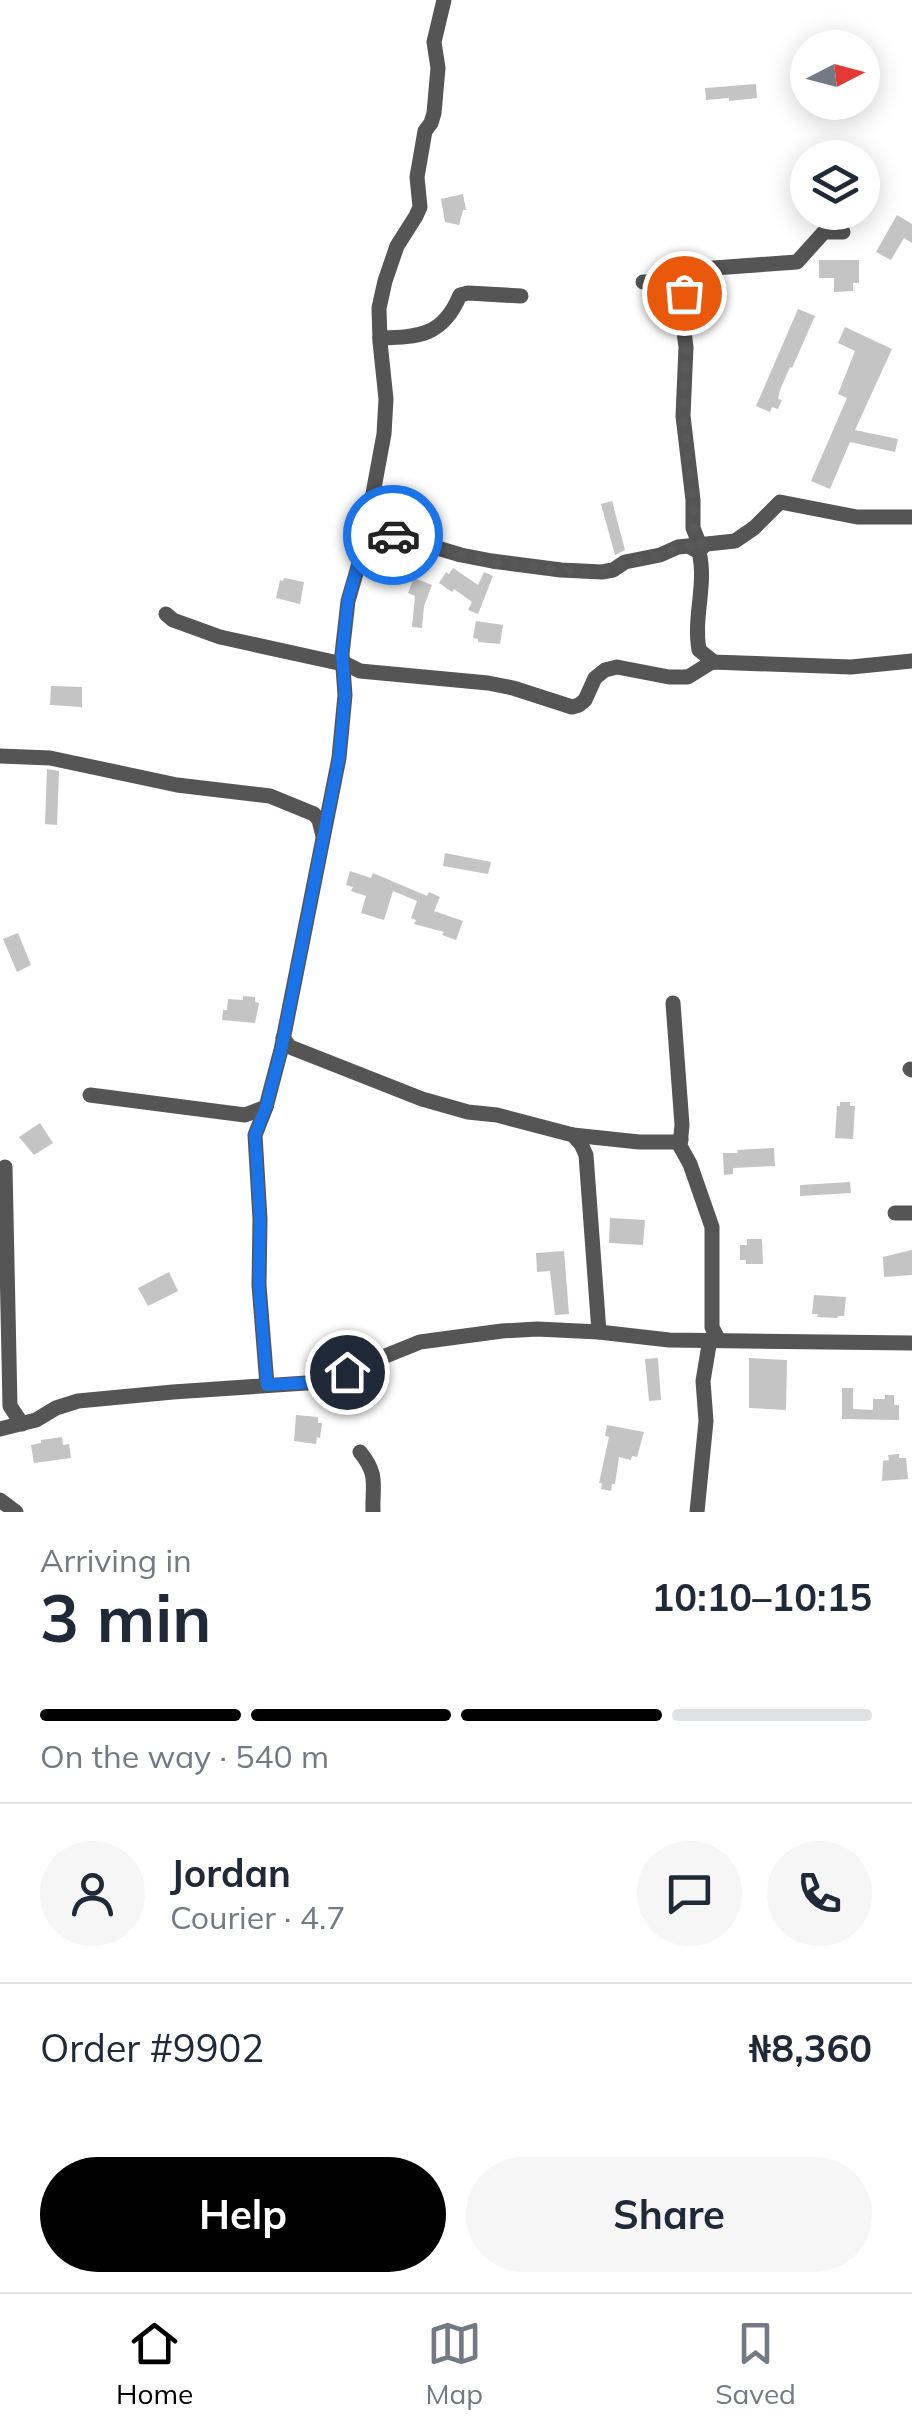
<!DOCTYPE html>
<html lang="en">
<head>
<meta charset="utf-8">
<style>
	:root { --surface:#fff; --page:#f6f6f7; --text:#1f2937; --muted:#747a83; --line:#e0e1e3; --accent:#000 }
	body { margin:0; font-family:Mulish,sans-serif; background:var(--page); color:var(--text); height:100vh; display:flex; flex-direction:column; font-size:38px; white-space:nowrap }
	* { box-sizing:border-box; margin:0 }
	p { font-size:32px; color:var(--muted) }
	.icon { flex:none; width:55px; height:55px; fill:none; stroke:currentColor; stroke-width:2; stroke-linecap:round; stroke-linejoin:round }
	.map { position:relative; height:1512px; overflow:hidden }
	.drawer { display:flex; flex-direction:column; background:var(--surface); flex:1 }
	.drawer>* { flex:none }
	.needle { width:65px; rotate:84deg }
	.fabs { position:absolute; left:790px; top:30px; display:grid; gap:20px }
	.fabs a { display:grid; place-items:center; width:90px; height:90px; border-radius:50%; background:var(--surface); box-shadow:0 5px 25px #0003; font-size:50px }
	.pin { position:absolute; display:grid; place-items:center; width:85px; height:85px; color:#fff; margin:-42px; border:5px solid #fff; border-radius:50%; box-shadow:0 2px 10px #0007 }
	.courier { position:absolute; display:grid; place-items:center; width:100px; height:100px; margin:-50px; border:8px solid #1a73e8; border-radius:50%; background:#fff; color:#222; box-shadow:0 2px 12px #0007 }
	.headline em { font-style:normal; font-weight:700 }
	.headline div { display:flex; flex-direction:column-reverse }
	.headline { display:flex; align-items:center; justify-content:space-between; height:170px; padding:0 40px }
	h1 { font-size:65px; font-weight:700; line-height:75px }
	.bar { display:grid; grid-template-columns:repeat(4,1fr); gap:15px 10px; align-content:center; height:120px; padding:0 40px }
	.bar i { height:12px; border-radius:8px; background:var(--line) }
	.bar .current { background:var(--accent) }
	.bar p { grid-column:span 4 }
	.line { display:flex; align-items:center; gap:25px; padding:0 40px; border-top:2px solid var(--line) }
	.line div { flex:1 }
	.round { display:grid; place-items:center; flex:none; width:105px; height:105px; border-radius:52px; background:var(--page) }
	.cta { display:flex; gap:20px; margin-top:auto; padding:20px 40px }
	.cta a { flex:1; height:115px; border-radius:60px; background:var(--accent); color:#fff; font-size:40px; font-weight:700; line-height:115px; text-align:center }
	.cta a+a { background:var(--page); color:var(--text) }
	.dock { display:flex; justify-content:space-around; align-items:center; height:140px; border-top:2px solid var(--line); background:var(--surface); font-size:28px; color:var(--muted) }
	.dock a { display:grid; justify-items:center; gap:5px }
	.dock .current { color:var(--accent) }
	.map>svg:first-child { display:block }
</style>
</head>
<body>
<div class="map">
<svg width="912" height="1512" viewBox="0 0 912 1512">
	<rect width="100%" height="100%" fill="#fff"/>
	<g fill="#c4c4c4">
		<polygon points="756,84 757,98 729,101 729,98 706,100 705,88"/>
		<polygon points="463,194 466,210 463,210 459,225 445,222 441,199"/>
		<polygon points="897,215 912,224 912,243 904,238 891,260 876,252"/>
		<polygon points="819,260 859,260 859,283 853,283 853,291 834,292 834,278 819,278"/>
		<polygon points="798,309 815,316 792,368 790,367 780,390 778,399 782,400 778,409 772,407 770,412 756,406"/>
		<polygon points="845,327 892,349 855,430 898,439 895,452 850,442 830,489 811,481 847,398 838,394 855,351 838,343"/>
		<polygon points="612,501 625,550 615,555 601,504"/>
		<polygon points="453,568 478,585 484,572 493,576 478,614 468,610 472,602 454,589 452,592 439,583 446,572 449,574"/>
		<polygon points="284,578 304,582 300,604 276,598 280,580 283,581"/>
		<polygon points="414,578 432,585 424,606 422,628 412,627 415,596 408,593"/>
		<polygon points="476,621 503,625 500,644 478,642 478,639 473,638"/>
		<polygon points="51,686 82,687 82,707 50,705"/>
		<polygon points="47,769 59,771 57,825 45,824"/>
		<polygon points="445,853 491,862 488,874 443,866"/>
		<polygon points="350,871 371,878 373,873 427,896 429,892 440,897 434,911 463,921 456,940 442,935 444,932 414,924 416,920 411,918 417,901 393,891 384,920 361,913 366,896 351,891 353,887 346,885"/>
		<polygon points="18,933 31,965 17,972 3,939"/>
		<polygon points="243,996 255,997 255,1002 259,1003 255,1023 222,1020 223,1010 227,1010 228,999 243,1000"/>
		<polygon points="840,1102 850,1102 850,1106 855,1106 853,1139 835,1138 837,1106 840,1106"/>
		<polygon points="40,1123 53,1143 34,1155 19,1137"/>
		<polygon points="774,1148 775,1166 733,1168 733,1174 724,1175 723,1153 738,1153 737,1150"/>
		<polygon points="850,1182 851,1193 800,1196 800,1185"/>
		<polygon points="610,1218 645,1220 643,1245 609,1243"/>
		<polygon points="747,1239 762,1239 763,1264 746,1264 746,1260 740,1260 740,1245 747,1245"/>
		<polygon points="912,1250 912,1275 884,1277 883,1257"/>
		<polygon points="564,1251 569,1314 555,1315 550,1271 537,1272 536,1253"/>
		<polygon points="169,1272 178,1291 148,1306 138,1288"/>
		<polygon points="814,1295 846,1297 844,1316 838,1316 837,1318 817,1317 818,1314 812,1314"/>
		<polygon points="658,1358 661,1400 649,1401 645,1359"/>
		<polygon points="749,1358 787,1360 786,1410 749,1408"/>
		<polygon points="842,1388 853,1388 853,1409 873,1410 873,1399 885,1399 885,1395 894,1395 894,1405 899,1405 899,1420 842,1419"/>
		<polygon points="296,1415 318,1417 318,1423 322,1423 320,1438 317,1437 316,1444 294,1441"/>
		<polygon points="607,1425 644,1432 637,1457 632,1456 631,1460 619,1457 615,1484 612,1484 611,1491 601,1489 602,1483 599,1483 609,1437 605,1436"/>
		<polygon points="62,1437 63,1445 69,1444 71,1458 34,1463 31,1445 41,1443 41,1440"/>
		<polygon points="899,1454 899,1458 906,1458 908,1479 882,1481 883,1461 889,1460 888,1455"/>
	</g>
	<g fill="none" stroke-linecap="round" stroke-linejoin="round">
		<g stroke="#555" stroke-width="15">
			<polyline points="643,282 657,282 682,312"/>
			<path d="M380,338C419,337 443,336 460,295L468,293L521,296"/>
			<polyline points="364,543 373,533 380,531 461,555 492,561 561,570 602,572 613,570 625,562 660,555 678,547 735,541 754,528 780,502 857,517 912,517"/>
			<path d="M690,547L699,552C707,584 693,617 699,650L714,662"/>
			<polyline points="701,549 704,546 699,543 693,528 693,500 683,416 686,347 682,318 687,277 700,269 797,262 824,232 843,232"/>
			<polyline points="166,614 173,620 220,637 343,664"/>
			<polyline points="342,662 360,671 488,683 513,688 572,707 579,705 585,700 595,678 605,670 617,667 669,677 688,677 712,662 851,667 912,661"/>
			<polyline points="0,756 50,758 177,785 270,796 314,814 319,820 323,836"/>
			<polyline points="673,1003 682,1125 680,1146 690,1164 712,1227 712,1327 718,1339"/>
			<polyline points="283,1038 290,1047 422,1099 468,1112 497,1115 573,1135 639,1142 674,1142 681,1140"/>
			<polyline points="910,1069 912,1070"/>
			<polyline points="90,1095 245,1115 266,1107"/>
			<polyline points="573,1135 581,1144 586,1155 599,1332"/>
			<polyline points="5,1167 10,1406 22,1424"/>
			<polyline points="895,1213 912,1213"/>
			<polyline points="267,1385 259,1285 260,1219 255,1135 266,1107 281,1050 339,758 345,695 342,654 348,601 362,553 384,434 386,399 380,342 379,308 385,281 397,246 416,216 420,207 417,177 425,131 431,123 434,113 438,68 434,42 444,0"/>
			<polyline points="0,1429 36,1420 56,1408 78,1401 173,1392 321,1382 420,1342 502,1331 537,1329 599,1332 669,1340 912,1343"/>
			<path d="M360,1452C379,1475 372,1485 373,1512"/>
			<polyline points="0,1500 16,1512"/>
			<polyline points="697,1512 706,1421 703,1381 710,1339"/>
		</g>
	</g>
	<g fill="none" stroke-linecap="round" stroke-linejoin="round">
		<polyline stroke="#595959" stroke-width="10" stroke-dasharray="0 18" points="393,535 461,555 492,562 583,572 613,570 624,562 660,556 678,547 704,546 698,542 693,528 693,500 683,416 686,347 682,318 684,293"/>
		<polyline stroke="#1a73e8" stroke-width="12" points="347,1372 321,1382 267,1385 259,1285 260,1219 255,1135 266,1107 281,1050 339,758 345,695 342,654 348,600 364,543 374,533 380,531 393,535"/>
	</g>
</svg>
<div class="fabs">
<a><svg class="needle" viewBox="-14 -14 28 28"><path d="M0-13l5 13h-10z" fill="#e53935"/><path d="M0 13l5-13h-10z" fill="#747a83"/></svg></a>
<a><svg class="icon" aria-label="layers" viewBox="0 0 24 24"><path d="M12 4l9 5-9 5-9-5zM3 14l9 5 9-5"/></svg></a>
</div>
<div class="pin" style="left:684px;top:293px;background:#ea580c"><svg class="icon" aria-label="bag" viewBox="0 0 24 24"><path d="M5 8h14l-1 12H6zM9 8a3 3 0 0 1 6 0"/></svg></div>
<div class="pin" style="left:347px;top:1372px;background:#1f2937"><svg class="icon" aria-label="home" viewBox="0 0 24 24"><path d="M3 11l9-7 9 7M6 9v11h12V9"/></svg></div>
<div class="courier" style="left:393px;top:535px"><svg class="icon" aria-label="car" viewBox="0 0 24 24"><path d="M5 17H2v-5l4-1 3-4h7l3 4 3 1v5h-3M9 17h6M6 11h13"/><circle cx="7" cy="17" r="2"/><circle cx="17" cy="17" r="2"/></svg></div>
</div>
<section class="drawer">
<div class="headline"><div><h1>3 min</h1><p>Arriving in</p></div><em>10:10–10:15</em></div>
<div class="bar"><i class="current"></i><i class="current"></i><i class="current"></i><i></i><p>On the way · 540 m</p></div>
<div class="line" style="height:180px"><a class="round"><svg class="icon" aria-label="person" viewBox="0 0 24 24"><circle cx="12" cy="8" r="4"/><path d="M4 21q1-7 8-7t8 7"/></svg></a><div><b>Jordan</b><p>Courier · 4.7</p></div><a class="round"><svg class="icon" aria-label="chat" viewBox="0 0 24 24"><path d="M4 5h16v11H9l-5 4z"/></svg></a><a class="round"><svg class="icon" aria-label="phone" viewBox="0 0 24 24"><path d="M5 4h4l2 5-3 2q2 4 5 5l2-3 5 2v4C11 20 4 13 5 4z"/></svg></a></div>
<div class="line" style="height:130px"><div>Order #9902</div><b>₦8,360</b></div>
<div class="cta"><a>Help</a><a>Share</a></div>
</section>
<nav class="dock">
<a class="current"><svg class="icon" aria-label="home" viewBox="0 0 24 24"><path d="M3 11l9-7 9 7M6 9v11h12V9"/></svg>Home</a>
<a><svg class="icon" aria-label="map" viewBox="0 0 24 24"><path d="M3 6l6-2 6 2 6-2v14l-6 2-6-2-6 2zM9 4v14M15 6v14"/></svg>Map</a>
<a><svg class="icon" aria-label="saved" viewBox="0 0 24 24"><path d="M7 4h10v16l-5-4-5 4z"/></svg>Saved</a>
</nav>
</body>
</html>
